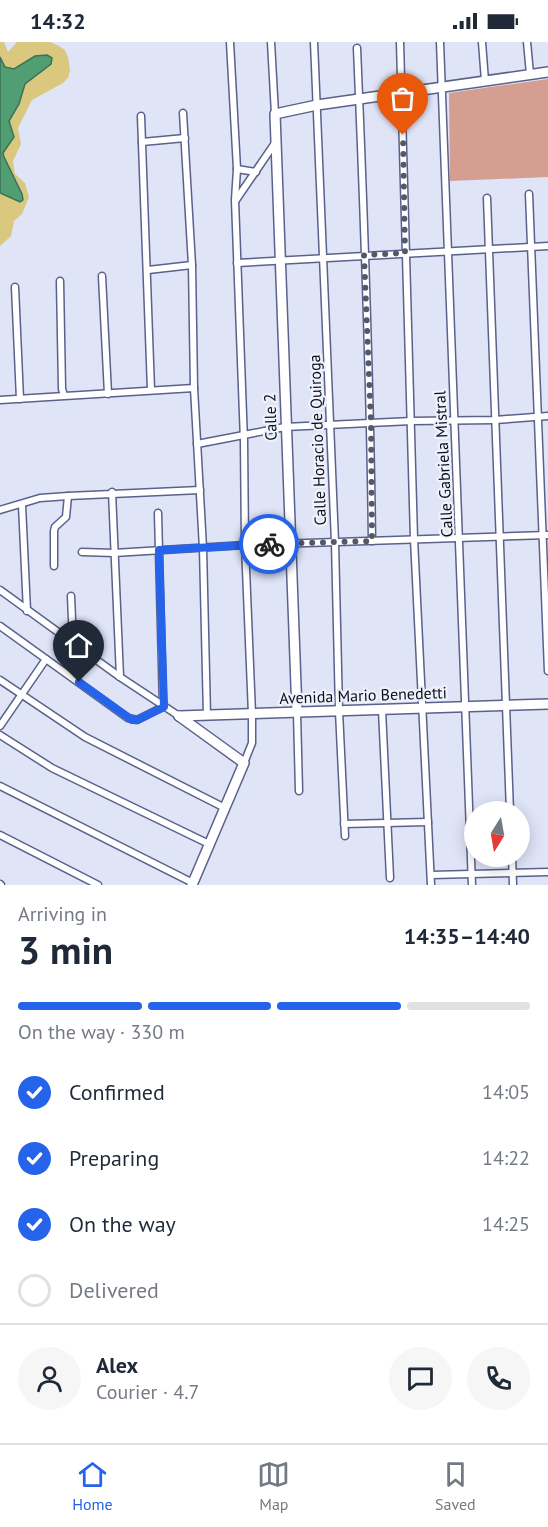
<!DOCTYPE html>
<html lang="en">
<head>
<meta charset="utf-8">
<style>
	:root { --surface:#fff; --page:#f6f6f7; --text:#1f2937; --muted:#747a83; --line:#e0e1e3; --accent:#2563eb }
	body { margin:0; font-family:"PT Sans",sans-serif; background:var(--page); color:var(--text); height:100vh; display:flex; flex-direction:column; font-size:22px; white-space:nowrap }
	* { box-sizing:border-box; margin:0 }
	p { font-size:20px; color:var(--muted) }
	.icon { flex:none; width:33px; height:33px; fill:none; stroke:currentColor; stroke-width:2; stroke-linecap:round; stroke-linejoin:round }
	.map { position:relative; height:843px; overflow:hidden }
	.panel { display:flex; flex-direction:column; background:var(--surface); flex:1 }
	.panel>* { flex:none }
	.needle { width:39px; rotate:191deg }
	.buttons { position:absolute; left:464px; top:759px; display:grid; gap:12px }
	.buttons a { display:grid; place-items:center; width:66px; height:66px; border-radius:50%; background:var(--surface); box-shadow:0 3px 15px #0003; font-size:30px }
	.pin { position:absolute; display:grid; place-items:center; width:51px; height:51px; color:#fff; margin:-62px -26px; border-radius:50% 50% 50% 0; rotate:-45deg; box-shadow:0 0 6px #0007 }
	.pin .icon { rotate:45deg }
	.courier { position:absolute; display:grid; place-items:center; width:60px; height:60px; margin:-30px; border:4px solid #2563eb; border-radius:50%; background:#fff; color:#222; box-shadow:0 2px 8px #0007 }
	.overview em { font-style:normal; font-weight:700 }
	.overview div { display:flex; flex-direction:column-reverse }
	.overview { display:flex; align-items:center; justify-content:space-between; height:102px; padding:0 18px }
	h1 { font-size:39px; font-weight:700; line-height:45px }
	.bar { display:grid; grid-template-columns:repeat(4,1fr); gap:9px 6px; align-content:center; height:72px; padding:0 18px }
	.bar i { height:8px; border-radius:4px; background:var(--line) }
	.bar .current { background:var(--accent) }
	.bar p { grid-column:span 4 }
	.line { display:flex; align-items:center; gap:15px; padding:0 18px; border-top:2px solid var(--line) }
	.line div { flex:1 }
	.round { display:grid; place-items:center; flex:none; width:63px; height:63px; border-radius:32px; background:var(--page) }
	ol { padding:0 18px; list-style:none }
	li { display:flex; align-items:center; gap:18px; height:66px }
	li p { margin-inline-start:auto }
	li .icon { padding:6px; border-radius:50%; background:var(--accent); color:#fff; stroke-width:4 }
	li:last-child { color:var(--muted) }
	li i { width:33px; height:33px; border:3px solid var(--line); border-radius:50% }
	.status { display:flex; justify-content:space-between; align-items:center; height:42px; padding:0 30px; background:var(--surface); direction:ltr }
	.status svg { height:16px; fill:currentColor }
	.tab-bar { display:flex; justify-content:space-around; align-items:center; height:84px; border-top:2px solid var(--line); background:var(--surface); font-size:16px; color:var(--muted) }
	.tab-bar a { display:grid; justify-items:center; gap:3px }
	.tab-bar .current { color:var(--accent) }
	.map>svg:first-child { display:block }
</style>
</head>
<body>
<div class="status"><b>14:32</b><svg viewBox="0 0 49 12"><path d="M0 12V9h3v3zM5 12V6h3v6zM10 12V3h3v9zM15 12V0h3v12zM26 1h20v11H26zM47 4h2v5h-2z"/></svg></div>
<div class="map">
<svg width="548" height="843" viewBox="0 0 548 843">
	<rect width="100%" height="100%" fill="#dfe4f7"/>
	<polygon fill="#dac87e" points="0,0 4,0 8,10 17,0 50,0 59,4 65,8 68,15 70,28 68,36 63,41 32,58 18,86 21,102 13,119 15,132 25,141 29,155 22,172 14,179 11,194 0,204"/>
	<polygon fill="#509e71" stroke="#3b7258" stroke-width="1.5" points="47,13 52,16 51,22 25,42 19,62 9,79 14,95 3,111 4,115 22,152 23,158 20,160 0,151 0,15 5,25 14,27 35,14"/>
	<polygon fill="#d49f91" points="548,37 548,135 450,139 449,51"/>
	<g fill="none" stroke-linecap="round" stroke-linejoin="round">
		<g stroke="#5a618b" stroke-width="9">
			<g id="street">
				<polyline points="230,0 237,127 235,158 244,399 245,503 252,672 252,701 244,721"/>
				<polyline points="271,0 275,72"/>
				<polyline points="314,0 335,500 339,669 345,794"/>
				<polyline points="400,0 414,497 431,843"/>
				<polyline points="440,0 472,843"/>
				<polyline points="482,0 485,39"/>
				<polyline points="527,0 530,32"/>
				<path d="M357,6C364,170 370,334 372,499"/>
				<polyline points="183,71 192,223 194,346 203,506 207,674"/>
				<polyline points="141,74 151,348"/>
				<polyline points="142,100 185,96"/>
				<polyline points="237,127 256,130"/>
				<polyline points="529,152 548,629"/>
				<polyline points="487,156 510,770"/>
				<polyline points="236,158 275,101"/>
				<polyline points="237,221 548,204"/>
				<polyline points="148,228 192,223"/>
				<polyline points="102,234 108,352"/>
				<polyline points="60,239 62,347 64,353"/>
				<polyline points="15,245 20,357"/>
				<polyline points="0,358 194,346"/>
				<polyline points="197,402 285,385 412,379 495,378 548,374"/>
				<polyline points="112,450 120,635"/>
				<polyline points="22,463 27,569"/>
				<polyline points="0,468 40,456 68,454 200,448"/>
				<polyline points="82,510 114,511 245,503 548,493"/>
				<polyline points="54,524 54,489 55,485 66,475 68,454"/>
				<polyline points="0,548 120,635 179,674"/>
				<polyline points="71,554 73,601"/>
				<polyline points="0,584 128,676 137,678 163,665 158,471"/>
				<polyline points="0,638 85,695 225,766"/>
				<polyline points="382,668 390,836"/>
				<polyline points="297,671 299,749"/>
				<polyline points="0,684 46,617"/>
				<polyline points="0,693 52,726 209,802"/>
				<polyline points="0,744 193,841"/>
				<polyline points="344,782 428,780"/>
				<polyline points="0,793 98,843"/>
				<polyline points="512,814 513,843"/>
				<polyline points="432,833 548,830"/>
				<polyline points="0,842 1,843"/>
			</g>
		</g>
		<g stroke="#5a618b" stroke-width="12">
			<g id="secondary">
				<polyline points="297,671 275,72 317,63 548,30"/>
				<polyline points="179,674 548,662"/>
				<polyline points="179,674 244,721 192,843"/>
			</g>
		</g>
		<use href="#street" stroke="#fff" stroke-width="6"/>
		<use href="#secondary" stroke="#fff" stroke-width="9"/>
	</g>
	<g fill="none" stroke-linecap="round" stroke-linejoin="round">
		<polyline stroke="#555869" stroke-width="6" stroke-dasharray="0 10.8" points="269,502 372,499 371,381 364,213 405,211 403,93"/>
		<polyline stroke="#2563eb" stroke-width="8" points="79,640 132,678 137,678 164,665 159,508 269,502"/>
	</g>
	<g text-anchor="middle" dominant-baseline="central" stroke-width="4.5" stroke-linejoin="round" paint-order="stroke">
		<g font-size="16" fill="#0a0d1c" stroke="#eff1fb">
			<text transform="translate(270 375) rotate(-92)">Calle 2</text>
			<text transform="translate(317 398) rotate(-92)">Calle Horacio de Quiroga</text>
			<text transform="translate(443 422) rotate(-93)">Calle Gabriela Mistral</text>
			<text transform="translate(363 653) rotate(-2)">Avenida Mario Benedetti</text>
		</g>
	</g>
</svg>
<div class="buttons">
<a><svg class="needle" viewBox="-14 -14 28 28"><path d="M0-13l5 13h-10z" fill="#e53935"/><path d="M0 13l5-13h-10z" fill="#747a83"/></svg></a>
</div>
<div class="pin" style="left:403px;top:93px;background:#ea580c"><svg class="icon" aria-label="bag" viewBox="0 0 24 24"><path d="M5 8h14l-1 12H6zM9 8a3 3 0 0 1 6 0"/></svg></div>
<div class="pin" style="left:79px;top:640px;background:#1f2937"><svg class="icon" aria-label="home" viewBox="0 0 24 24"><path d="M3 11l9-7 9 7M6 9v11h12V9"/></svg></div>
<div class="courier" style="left:269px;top:502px"><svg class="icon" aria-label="bike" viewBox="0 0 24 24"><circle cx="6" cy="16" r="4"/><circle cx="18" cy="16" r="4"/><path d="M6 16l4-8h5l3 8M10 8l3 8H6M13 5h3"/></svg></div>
</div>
<section class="panel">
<div class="overview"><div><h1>3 min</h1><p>Arriving in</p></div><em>14:35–14:40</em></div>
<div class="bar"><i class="current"></i><i class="current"></i><i class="current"></i><i></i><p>On the way · 330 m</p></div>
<ol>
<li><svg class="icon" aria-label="check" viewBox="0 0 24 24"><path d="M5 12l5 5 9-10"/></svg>Confirmed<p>14:05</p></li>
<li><svg class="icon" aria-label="check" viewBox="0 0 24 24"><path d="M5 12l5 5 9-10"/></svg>Preparing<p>14:22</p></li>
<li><svg class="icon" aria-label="check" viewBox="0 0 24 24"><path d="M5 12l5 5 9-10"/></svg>On the way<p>14:25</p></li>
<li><i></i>Delivered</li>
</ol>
<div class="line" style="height:108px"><a class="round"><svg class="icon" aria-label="person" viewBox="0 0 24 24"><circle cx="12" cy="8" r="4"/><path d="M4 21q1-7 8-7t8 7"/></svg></a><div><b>Alex</b><p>Courier · 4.7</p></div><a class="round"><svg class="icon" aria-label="chat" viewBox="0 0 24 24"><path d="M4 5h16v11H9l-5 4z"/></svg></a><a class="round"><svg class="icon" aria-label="phone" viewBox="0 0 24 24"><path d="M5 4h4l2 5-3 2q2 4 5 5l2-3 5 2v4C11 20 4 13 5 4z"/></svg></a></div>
</section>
<nav class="tab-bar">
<a class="current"><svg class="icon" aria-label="home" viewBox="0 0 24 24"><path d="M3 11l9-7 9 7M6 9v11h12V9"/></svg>Home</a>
<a><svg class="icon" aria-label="map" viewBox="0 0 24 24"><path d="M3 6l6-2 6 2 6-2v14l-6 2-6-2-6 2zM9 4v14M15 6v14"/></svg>Map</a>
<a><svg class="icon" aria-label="saved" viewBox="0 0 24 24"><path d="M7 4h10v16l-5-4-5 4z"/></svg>Saved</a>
</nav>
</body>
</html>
